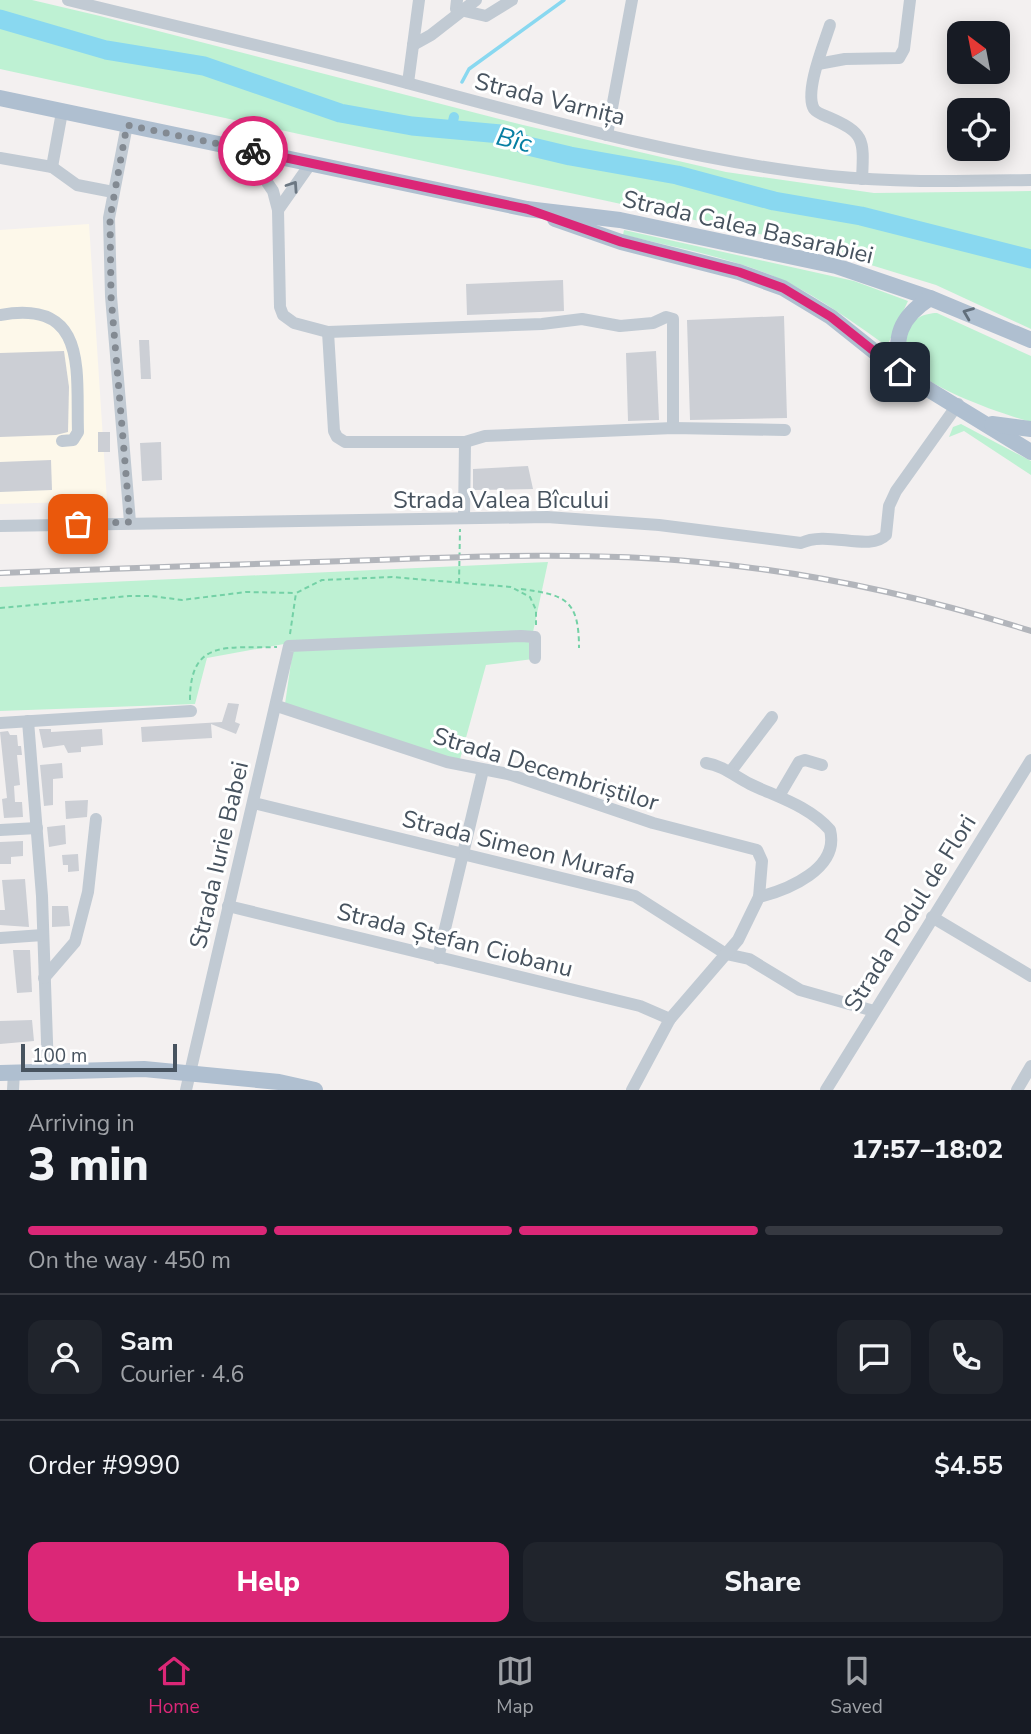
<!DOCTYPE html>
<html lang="en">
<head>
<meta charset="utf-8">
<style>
	:root { --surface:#171b24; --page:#20242c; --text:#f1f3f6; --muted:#9ea1a6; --line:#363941; --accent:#db2777 }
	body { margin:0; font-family:"Nunito Sans",sans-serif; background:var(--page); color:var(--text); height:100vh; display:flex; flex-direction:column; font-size:26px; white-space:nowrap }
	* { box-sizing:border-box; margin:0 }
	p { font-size:23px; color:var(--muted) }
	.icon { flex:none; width:38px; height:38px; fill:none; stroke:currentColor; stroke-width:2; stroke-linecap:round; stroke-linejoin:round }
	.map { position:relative; height:1090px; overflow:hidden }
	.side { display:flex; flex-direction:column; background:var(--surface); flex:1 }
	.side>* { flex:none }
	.needle { width:46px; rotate:328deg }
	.controls { position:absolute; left:947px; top:21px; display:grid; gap:14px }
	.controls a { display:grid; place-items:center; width:63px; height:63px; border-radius:14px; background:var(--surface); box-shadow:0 4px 18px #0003; font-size:35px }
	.scale { position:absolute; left:21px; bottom:18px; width:156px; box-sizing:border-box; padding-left:7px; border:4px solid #47535f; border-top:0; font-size:19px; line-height:24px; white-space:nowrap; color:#47535f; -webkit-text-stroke:5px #fff; paint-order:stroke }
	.pin { position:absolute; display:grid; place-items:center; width:60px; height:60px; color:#fff; margin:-30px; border-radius:14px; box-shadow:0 4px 10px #0006 }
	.courier { position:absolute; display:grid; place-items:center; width:70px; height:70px; margin:-35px; border:5px solid #db2777; border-radius:50%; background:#fff; color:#222; box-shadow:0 2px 9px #0007 }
	.headline em { font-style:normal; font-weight:800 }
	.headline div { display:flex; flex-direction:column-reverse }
	.headline { display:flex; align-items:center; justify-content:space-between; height:119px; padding:0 28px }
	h1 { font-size:46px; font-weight:800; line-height:52px }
	.bar { display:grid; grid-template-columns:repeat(4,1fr); gap:10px 7px; align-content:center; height:84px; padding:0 28px }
	.bar i { height:9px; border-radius:5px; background:var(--line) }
	.bar .current { background:var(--accent) }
	.bar p { grid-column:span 4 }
	.line { display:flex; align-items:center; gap:18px; padding:0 28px; border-top:2px solid var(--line) }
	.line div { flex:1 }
	.round { display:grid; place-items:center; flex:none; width:74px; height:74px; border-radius:14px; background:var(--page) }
	.button { display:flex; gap:14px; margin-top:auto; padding:14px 28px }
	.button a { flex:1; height:80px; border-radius:14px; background:var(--accent); color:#fff; font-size:28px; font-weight:800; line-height:80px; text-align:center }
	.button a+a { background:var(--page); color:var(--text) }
	.menu { display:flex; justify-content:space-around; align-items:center; height:98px; border-top:2px solid var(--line); background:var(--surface); font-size:19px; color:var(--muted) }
	.menu a { display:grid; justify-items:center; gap:4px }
	.menu .current { color:var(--accent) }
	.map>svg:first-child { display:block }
</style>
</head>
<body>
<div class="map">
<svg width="1031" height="1090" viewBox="0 0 1031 1090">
	<rect width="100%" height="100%" fill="#f3f0f0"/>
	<polygon fill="#fdf8ea" points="89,224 107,501 0,504 0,230"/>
	<g fill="#bef1d3">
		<polygon points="0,0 32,0 100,16 523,125 726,172 874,193 1031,191 1031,329 936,285 796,242 0,69"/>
		<path d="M624,230L854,281L908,301L887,346C848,319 809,289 763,272C718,255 670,246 623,235Z"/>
		<path d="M937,313L1031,356V422C1002,414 926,388 910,364C905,355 904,342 907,332C910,319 925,313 937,313Z"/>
		<polygon points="961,424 1031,461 1031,475 964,431 949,437 953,427"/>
		<polygon points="548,562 533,632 284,644 207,658 195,704 0,711 0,587"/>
		<polygon points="530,640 533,659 486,665 459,763 285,704 293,649"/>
	</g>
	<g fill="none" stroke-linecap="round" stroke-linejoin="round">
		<polyline stroke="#89d8f0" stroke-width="3.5" points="462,82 469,69 564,0"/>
		<polyline stroke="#89d8f0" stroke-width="10" points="451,129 454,117"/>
		<polyline stroke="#89d8f0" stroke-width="19" points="0,19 106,50 204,66 340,113 412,126 501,134 528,146 570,156 677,175 774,201 861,216 1031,259"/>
	</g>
	<g fill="#cccfd5">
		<polygon points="563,280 564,311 467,315 466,284"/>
		<polygon points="784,316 787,418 690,420 687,320"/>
		<polygon points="139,340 149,340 151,379 141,379"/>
		<polygon points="64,351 69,387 68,432 56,435 0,437 0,353"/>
		<polygon points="656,351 659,420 628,421 626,353"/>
		<rect x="98" y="432" width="12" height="20"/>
		<polygon points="161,442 162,480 142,481 140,443"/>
		<polygon points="51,460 52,490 0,492 0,462"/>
		<polygon points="528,466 533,489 473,490 473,469"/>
		<polygon points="228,703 239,704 235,722 240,724 236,734 211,724 212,738 142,742 141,727 222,722"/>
		<polygon points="39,729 51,729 51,732 102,729 103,745 81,747 81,752 68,753 64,745 43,748"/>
		<polygon points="8,731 10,735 17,735 18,746 21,746 22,755 17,755 20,785 14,786 15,802 22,802 23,817 4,818 2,799 7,798 0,732"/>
		<polygon points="62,763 63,778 53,779 53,805 44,806 40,765"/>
		<polygon points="88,800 87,817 66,819 65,801"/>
		<polygon points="65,825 66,844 49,847 47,827"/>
		<polygon points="23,841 23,856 11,857 11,864 0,864 0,842"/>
		<polygon points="78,854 79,871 68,872 68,865 63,865 62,855"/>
		<polygon points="25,879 29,927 0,925 0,910 5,910 2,880"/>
		<polygon points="52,906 68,906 70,926 52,927"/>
		<polygon points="13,950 30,950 32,992 17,993"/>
		<polygon points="32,1020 34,1041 0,1044 0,1021"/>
	</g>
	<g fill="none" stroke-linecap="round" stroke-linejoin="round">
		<g stroke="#74d1a6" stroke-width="2" stroke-dasharray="5 3.5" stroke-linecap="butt">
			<polyline points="459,583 460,529"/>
			<path d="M521,589C565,595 579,599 579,648"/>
			<polyline points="0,608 129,596 151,596 182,600 246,592 295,593"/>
			<polyline points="290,634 296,593 322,580 392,577 511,587 530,597 536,610 536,625"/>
			<path d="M190,700C190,637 229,649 277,647"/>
		</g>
		<g stroke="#c1cad3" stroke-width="12">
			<path d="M68,0C181,28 295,53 407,83C546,120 686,160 830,176C897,183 964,181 1031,180"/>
			<polyline points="457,0 456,9 486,16 512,0"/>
			<path d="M830,25C824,44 804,92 814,109C817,113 823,115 828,117C865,133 864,139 862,179"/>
			<polyline points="413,45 431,35 476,0"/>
			<polyline points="818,64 845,59 899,58 904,49 910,0"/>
			<polyline points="408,83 419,0"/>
			<polyline points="127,125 109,218 111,296 130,522"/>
			<polyline points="607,135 632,0"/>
			<polyline points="245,150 273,191 278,210 280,307 283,315 294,323 328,332 542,324 582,319 620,326 653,323 666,317 673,319 673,428"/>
			<polyline points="0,158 52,167 77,185 113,192"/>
			<polyline points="52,167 62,112"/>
			<polyline points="278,210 311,163"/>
			<path d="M0,315C89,299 76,372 78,432L73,440L62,441"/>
			<polyline points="328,332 334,431 337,437 345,442 465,442 485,436 673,428 785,430"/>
			<polyline points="464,518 465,442"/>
			<path d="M0,526L547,517L659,525L801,543C827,530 870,552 886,535L889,506L896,491L958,404"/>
			<polyline points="277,706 447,762 508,774 653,823 757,850 762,861 759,897"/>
			<polyline points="28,721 42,896 48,1071"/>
			<polyline points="0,723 191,711"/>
			<polyline points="731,771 772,717"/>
			<polyline points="779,796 799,762 805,760 822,765"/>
			<polyline points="254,803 635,896 726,954 749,959 800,990 874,1011"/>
			<polyline points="0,830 37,828"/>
			<polyline points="228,906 640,1006 670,1019"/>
			<polyline points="932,917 1031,976"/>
			<polyline points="0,938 43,935"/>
			<polyline points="438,958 483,770"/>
			<polyline points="44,978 75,942 88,892 96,819"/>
			<polyline points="13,1090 14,1072"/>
			<polyline points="186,1090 289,646 521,636 535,637 535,658"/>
			<path d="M632,1090L670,1019L738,940L759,897C787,890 840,869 830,830C809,806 777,797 750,784C734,776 724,766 706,763"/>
			<polyline points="826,1090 1031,760"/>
			<polyline points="1017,1090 1031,1066"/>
		</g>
		<g stroke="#afbfd0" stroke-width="16">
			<polyline points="0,98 527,209 620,220 836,266 930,298 1031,340"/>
			<polyline points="555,219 621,242 739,272 783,288 831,317 900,372 1031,452"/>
			<path d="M900,372C894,337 899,318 930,298"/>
			<polyline points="992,424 1031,429"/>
			<polyline points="0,1073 144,1069 279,1082 315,1090"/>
		</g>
		<g stroke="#b2b5bb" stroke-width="6">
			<path id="rail" d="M0,573C125,568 251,564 376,560C484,556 592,552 699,562C812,572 923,597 1031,631"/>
		</g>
		<use href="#rail" stroke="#fff" stroke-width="3.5" stroke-dasharray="10" stroke-linecap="butt"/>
	</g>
	<defs><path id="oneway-chevron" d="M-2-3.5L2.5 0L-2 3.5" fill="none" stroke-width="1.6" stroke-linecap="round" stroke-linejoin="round" transform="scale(1.75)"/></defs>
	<use stroke="#6c7782" href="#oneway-chevron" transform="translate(293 186) rotate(-56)"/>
	<use stroke="#616e7b" href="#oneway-chevron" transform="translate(968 313) rotate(-158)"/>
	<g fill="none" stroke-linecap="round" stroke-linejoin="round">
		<polyline stroke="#838a92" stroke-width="7" stroke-dasharray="0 12.6" points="78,524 130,522 111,296 110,218 127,125 253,151"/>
		<polyline stroke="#db2777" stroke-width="9" points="253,151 527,209 621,242 739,272 783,288 831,317 900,372"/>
	</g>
	<g text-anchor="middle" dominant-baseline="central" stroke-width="6" stroke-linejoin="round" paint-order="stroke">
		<g font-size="24" fill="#47535f" stroke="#fff">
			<text transform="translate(550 99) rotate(14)">Strada Varnița</text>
			<text transform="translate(748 227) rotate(13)">Strada Calea Basarabiei</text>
			<text x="501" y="500">Strada Valea Bîcului</text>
			<text transform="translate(546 769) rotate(17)">Strada Decembriștilor</text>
			<text transform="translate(519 847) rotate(14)">Strada Simeon Murafa</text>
			<text transform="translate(219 855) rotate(-77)">Strada Iurie Babei</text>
			<text transform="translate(910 913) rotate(-58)">Strada Podul de Flori</text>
			<text transform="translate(455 940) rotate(14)">Strada Ștefan Ciobanu</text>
		</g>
		<g font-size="26" font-style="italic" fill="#077fa3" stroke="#fff">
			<text transform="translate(514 140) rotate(14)">Bîc</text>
		</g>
	</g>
</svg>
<div class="controls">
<a><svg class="needle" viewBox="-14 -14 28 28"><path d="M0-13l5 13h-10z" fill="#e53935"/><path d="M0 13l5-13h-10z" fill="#9ea1a6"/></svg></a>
<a><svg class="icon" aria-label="locate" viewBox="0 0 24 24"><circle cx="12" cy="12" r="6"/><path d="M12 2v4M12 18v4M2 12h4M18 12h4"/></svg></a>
</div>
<div class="scale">100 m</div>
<div class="pin" style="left:78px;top:524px;background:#ea580c"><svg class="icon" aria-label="bag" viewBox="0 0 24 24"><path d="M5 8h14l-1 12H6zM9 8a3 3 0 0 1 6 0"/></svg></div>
<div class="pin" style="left:900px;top:372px;background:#1f2937"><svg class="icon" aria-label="home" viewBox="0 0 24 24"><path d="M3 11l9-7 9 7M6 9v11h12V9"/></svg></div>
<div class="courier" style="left:253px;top:151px"><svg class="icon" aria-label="bike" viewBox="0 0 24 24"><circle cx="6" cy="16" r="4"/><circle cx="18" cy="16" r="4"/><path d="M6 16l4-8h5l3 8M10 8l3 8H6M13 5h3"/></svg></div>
</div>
<section class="side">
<div class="headline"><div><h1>3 min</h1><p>Arriving in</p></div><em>17:57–18:02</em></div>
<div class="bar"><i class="current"></i><i class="current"></i><i class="current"></i><i></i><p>On the way · 450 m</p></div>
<div class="line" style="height:126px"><a class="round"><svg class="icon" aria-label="person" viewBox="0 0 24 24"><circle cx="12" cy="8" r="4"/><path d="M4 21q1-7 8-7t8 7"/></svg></a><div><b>Sam</b><p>Courier · 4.6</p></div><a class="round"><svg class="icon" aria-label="chat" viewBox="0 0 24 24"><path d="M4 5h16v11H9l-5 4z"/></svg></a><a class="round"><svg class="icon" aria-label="phone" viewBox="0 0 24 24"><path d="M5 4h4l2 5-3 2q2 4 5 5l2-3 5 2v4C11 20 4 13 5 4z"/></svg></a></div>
<div class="line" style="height:91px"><div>Order #9990</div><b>$4.55</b></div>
<div class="button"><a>Help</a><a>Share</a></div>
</section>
<nav class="menu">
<a class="current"><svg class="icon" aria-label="home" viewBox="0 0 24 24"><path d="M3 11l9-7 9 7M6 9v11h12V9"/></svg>Home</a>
<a><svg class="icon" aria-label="map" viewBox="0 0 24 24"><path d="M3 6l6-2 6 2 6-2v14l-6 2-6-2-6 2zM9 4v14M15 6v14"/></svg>Map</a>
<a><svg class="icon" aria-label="saved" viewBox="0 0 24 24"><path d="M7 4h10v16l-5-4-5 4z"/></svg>Saved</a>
</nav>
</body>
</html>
